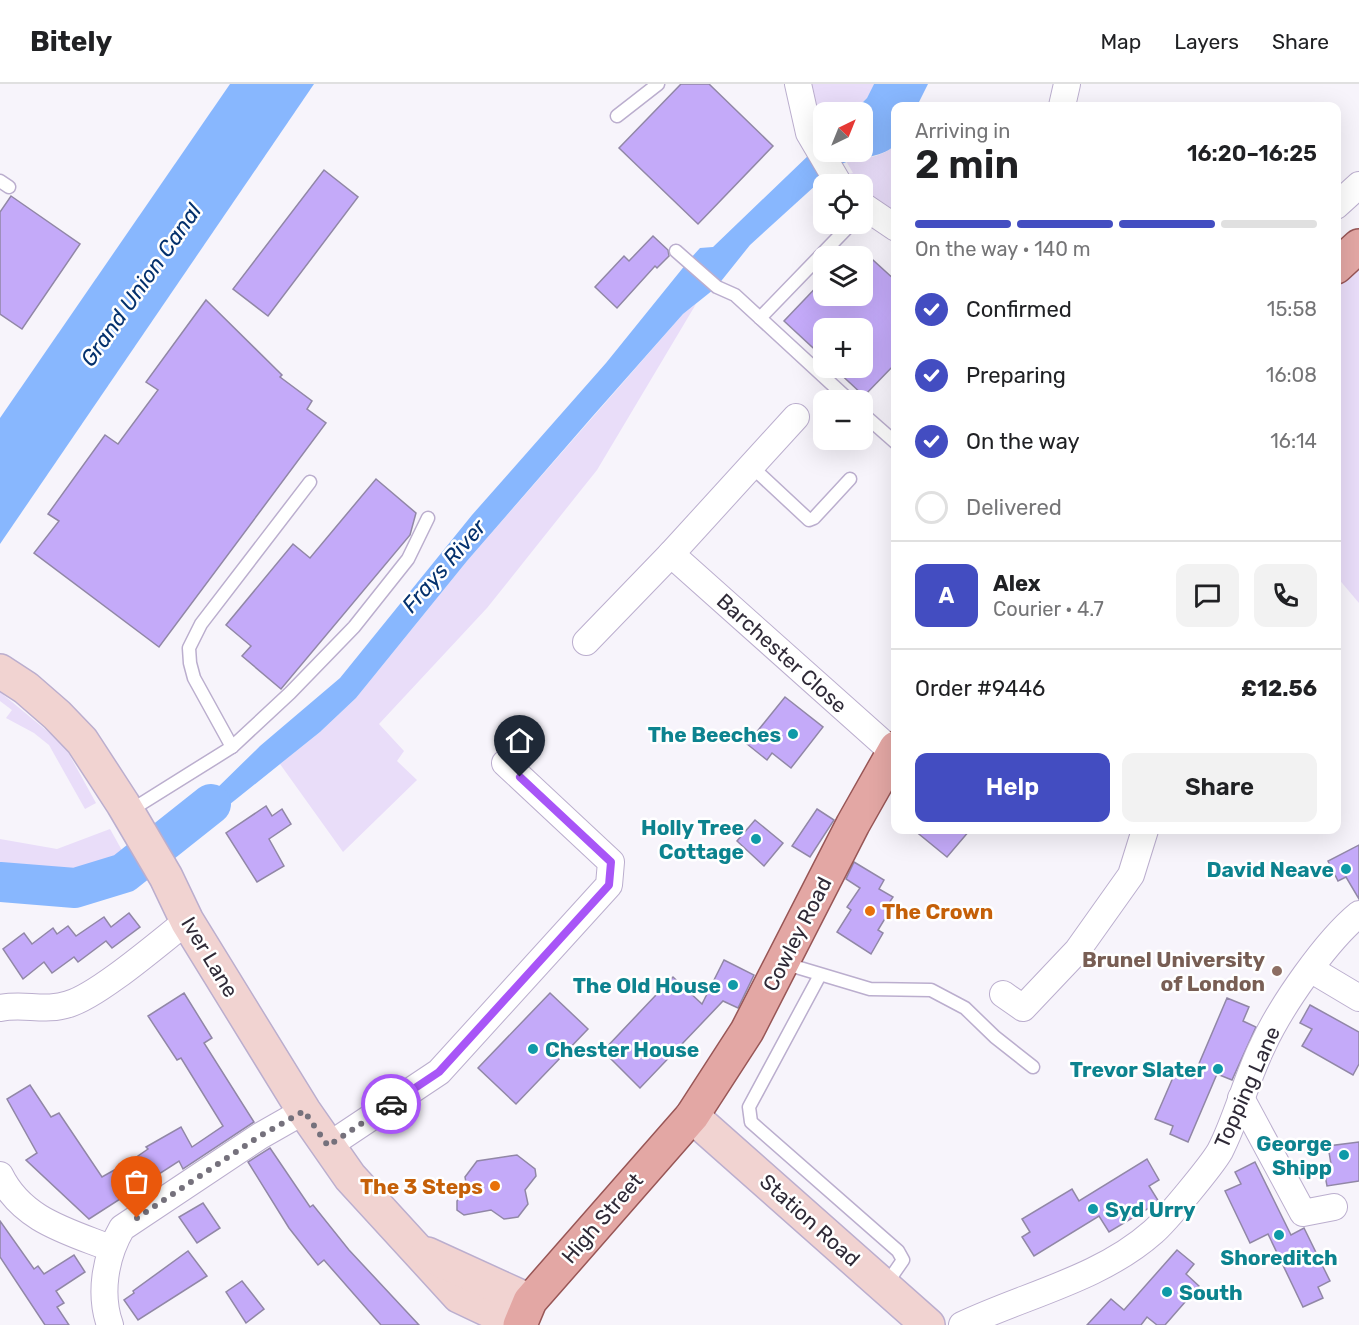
<!DOCTYPE html>
<html lang="en">
<head>
<meta charset="utf-8">
<style>
	:root { --surface:#fff; --page:#f2f2f2; --text:#202124; --muted:#757577; --line:#e0e0e0; --accent:#434dc1 }
	body { margin:0; font-family:Rubik,sans-serif; background:var(--page); color:var(--text); height:100vh; display:flex; flex-direction:column; font-size:22px; white-space:nowrap }
	* { box-sizing:border-box; margin:0 }
	p { font-size:20px; color:var(--muted) }
	.icon { flex:none; width:33px; height:33px; fill:none; stroke:currentColor; stroke-width:2; stroke-linecap:round; stroke-linejoin:round }
	.map { position:relative; flex:1; overflow:hidden }
	.side { position:absolute; left:891px; top:18px; width:450px; height:732px; display:flex; flex-direction:column; background:var(--surface); border-radius:12px; box-shadow:0 6px 24px #0002 }
	.side>* { flex:none }
	.needle { width:39px; rotate:43deg }
	.fabs { position:absolute; left:813px; top:18px; display:grid; gap:12px }
	.fabs a { display:grid; place-items:center; width:60px; height:60px; border-radius:12px; background:var(--surface); box-shadow:0 6px 24px #0002; font-size:30px }
	.pin { position:absolute; display:grid; place-items:center; width:51px; height:51px; color:#fff; margin:-62px -26px; border-radius:50% 50% 50% 0; rotate:-45deg; box-shadow:0 0 6px #0007 }
	.pin .icon { rotate:45deg }
	.courier { position:absolute; display:grid; place-items:center; width:60px; height:60px; margin:-30px; border:4px solid #a855f7; border-radius:50%; background:#fff; color:#222; box-shadow:0 2px 8px #0007 }
	.head em { font-style:normal; font-weight:600 }
	.head div { display:flex; flex-direction:column-reverse }
	.head { display:flex; align-items:center; justify-content:space-between; height:102px; padding:0 24px }
	h1 { font-size:39px; font-weight:600; line-height:45px }
	.bar { display:grid; grid-template-columns:repeat(4,1fr); gap:9px 6px; align-content:center; height:72px; padding:0 24px }
	.bar i { height:8px; border-radius:4px; background:var(--line) }
	.bar .on { background:var(--accent) }
	.bar p { grid-column:span 4 }
	.line { display:flex; align-items:center; gap:15px; padding:0 24px; border-top:2px solid var(--line) }
	.line div { flex:1 }
	.round { display:grid; place-items:center; flex:none; width:63px; height:63px; border-radius:12px; background:var(--page) }
	ol { padding:0 24px; list-style:none }
	li { display:flex; align-items:center; gap:18px; height:66px }
	li p { margin-inline-start:auto }
	li .icon { padding:6px; border-radius:50%; background:var(--accent); color:#fff; stroke-width:4 }
	li:last-child { color:var(--muted) }
	li i { width:33px; height:33px; border:3px solid var(--line); border-radius:50% }
	.action { display:flex; gap:12px; margin-top:auto; padding:12px 24px }
	.action a { flex:1; height:69px; border-radius:12px; background:var(--accent); color:#fff; font-size:24px; font-weight:600; line-height:69px; text-align:center }
	.action a+a { background:var(--page); color:var(--text) }
	header { display:flex; align-items:center; gap:36px; box-sizing:border-box; height:84px; padding:0 30px; background:var(--surface); border-bottom:2px solid var(--line) }
	header strong { font-size:28px }
	nav { display:flex; gap:33px; margin-inline-start:auto; font-size:21px }
	.map>svg:first-child { display:block }
</style>
</head>
<body>
<header>
<strong>Bitely</strong>
<nav><a>Map</a><a>Layers</a><a>Share</a></nav>
</header>
<div class="map">
<svg width="1359" height="1241" viewBox="0 0 1359 1241">
	<rect width="100%" height="100%" fill="#f7f4fb"/>
	<g fill="#e9ddf9">
		<polygon points="810,0 874,0 867,14 853,28 824,28 823,49"/>
		<path d="M895,61V131L863,107L862,100H857L848,90L853,89L846,77C864,74 882,74 895,61Z"/>
		<polygon points="1359,165 1359,519 1337,493 1336,186"/>
		<polygon points="696,220 597,386 487,524 379,640 404,667 397,677 417,696 343,768 280,680 320,648 356,614 467,477 683,230"/>
		<polygon points="0,608 64,661 96,719 85,725 49,661 34,649 6,634 12,626 0,617"/>
		<polygon points="110,745 124,770 70,798 52,799 0,790 0,755 57,765"/>
	</g>
	<g fill="#88b7fe">
		<polygon points="230,0 314,0 0,460 0,334"/>
		<path d="M874,0H928L917,22H896L895,61C879,77 855,70 837,83L827,68H862V28H853L867,14Z"/>
		<polygon points="812,68 827,91 750,161 718,201 690,175 700,164 713,163"/>
		<polygon points="686,180 713,206 683,230 592,333 467,477 356,614 320,648 174,765 162,744 210,711 260,662 340,594 472,431 606,279"/>
		<polygon points="124,770 139,797 97,813 0,811 0,790 52,799 70,798"/>
	</g>
	<g fill="none" stroke-linecap="round" stroke-linejoin="round">
		<polyline stroke="#88b7fe" stroke-width="40" points="0,798 75,804 124,789 211,720"/>
	</g>
	<g fill="#c4aaf9" stroke="#9187a6" stroke-width="1.5">
		<polygon points="681,0 709,0 773,62 698,140 619,64"/>
		<polygon points="324,86 358,113 268,232 233,205"/>
		<polygon points="11,112 80,160 22,245 0,230 0,128"/>
		<polygon points="653,152 668,166 669,172 657,184 655,182 617,224 595,203 624,172 629,177"/>
		<polygon points="862,166 896,197 896,279 864,312 834,284 862,284 862,244 824,244 824,274 784,237 824,195 824,212 862,212"/>
		<polygon points="206,216 282,291 280,293 312,317 307,325 326,339 159,563 34,469 59,437 48,430 105,351 118,360 158,306 146,298"/>
		<polygon points="376,395 416,429 410,451 281,605 242,572 251,562 226,541 293,460 310,474"/>
		<polygon points="785,613 823,643 791,684 772,669 767,676 747,660"/>
		<polygon points="266,722 272,732 282,725 291,740 269,755 284,782 257,798 226,749"/>
		<polygon points="817,725 834,736 810,773 792,762"/>
		<polygon points="755,736 783,759 764,782 737,757"/>
		<polygon points="914,746 970,746 947,773"/>
		<polygon points="1359,761 1359,815 1346,793 1338,797 1328,777"/>
		<polygon points="854,778 884,796 879,805 893,813 885,825 889,828 878,846 883,849 871,870 837,848 851,826 847,823 860,804 846,795"/>
		<polygon points="129,829 140,843 112,864 106,857 78,878 74,873 52,889 44,878 23,895 3,865 24,849 32,860 53,844 57,850 68,842 76,852 104,833 111,843"/>
		<polygon points="724,876 754,891 738,924 723,917 640,1004 603,967 673,893 702,920"/>
		<polygon points="184,909 212,954 204,959 254,1038 183,1085 179,1077 89,1135 26,1076 37,1069 7,1015 30,1001 51,1033 59,1029 102,1093 132,1076 148,1065 146,1063 181,1043 192,1063 223,1042 181,974 177,976 148,932"/>
		<polygon points="550,909 588,945 516,1020 478,984"/>
		<polygon points="1227,914 1249,923 1243,937 1256,943 1232,996 1217,990 1188,1058 1170,1050 1173,1042 1155,1035 1178,982 1195,989"/>
		<polygon points="1310,921 1359,948 1359,980 1353,991 1302,962 1312,945 1300,939"/>
		<polygon points="1359,1058 1359,1097 1327,1102 1323,1081 1331,1080 1328,1062"/>
		<polygon points="270,1064 310,1123 313,1121 349,1166 419,1241 381,1241 324,1176 318,1181 289,1144 248,1078"/>
		<polygon points="517,1071 535,1085 536,1092 525,1106 528,1120 518,1133 504,1135 491,1126 464,1131 457,1126 457,1117 467,1104 465,1093 477,1077"/>
		<polygon points="1147,1075 1159,1096 1149,1102 1159,1118 1109,1148 1099,1132 1034,1172 1022,1153 1030,1148 1022,1135 1072,1105 1079,1117"/>
		<polygon points="1255,1078 1291,1151 1304,1144 1330,1197 1318,1203 1323,1214 1303,1223 1268,1150 1250,1159 1225,1107 1241,1100 1235,1088"/>
		<polygon points="203,1119 220,1144 197,1159 179,1133"/>
		<polygon points="0,1137 34,1185 38,1182 44,1190 74,1171 85,1188 56,1207 64,1219 57,1223 69,1241 45,1241 0,1173"/>
		<polygon points="1177,1166 1194,1180 1186,1190 1199,1202 1165,1241 1157,1241 1147,1233 1141,1241 1087,1241 1111,1215 1124,1226"/>
		<polygon points="188,1167 207,1192 138,1236 124,1216 134,1209 133,1207"/>
		<polygon points="242,1197 264,1225 246,1239 226,1208"/>
	</g>
	<g fill="none" stroke-linecap="round" stroke-linejoin="round">
		<g stroke="#bbaece" stroke-width="15">
			<g id="lane">
				<polyline points="617,32 658,0"/>
				<polyline points="0,97 9,103"/>
				<polyline points="676,167 717,203 735,211 760,234"/>
				<polyline points="849,316 760,234 851,140"/>
				<polyline points="862,329 896,359"/>
				<polyline points="752,383 809,436 814,434 850,395"/>
				<polyline points="232,663 194,594 190,579 189,564 201,540 310,398"/>
				<polyline points="128,728 232,663 290,609 354,543 408,475 428,434"/>
				<polyline points="783,879 870,905 931,906 965,924 995,953 1033,983"/>
				<polyline points="820,891 749,1023 751,1038 898,1167 903,1176 885,1202"/>
			</g>
		</g>
		<g stroke="#bbaece" stroke-width="28">
			<g id="street">
				<polyline points="798,0 809,49 839,100"/>
				<polyline points="1062,22 1067,0"/>
				<polyline points="862,121 896,144"/>
				<polyline points="1336,122 1359,101"/>
				<polyline points="671,470 893,668"/>
				<polyline points="586,558 671,470 796,333"/>
				<polyline points="1312,886 1359,914"/>
				<polyline points="1003,910 1023,924 1077,867 1131,791 1145,746"/>
				<path d="M0,924C23,919 46,928 69,920C99,911 160,858 187,837"/>
				<polyline points="1241,1014 1303,1129 1334,1123"/>
				<polyline points="328,1062 439,988 609,801 611,778 505,679"/>
				<path d="M0,1091C22,1136 67,1147 110,1164"/>
				<path d="M110,1241C99,1210 105,1173 122,1144L260,1052L304,1027"/>
				<path d="M962,1241C1025,1211 1100,1195 1153,1148C1166,1137 1212,1081 1220,1067C1237,1034 1246,995 1263,961C1281,922 1326,857 1359,830"/>
			</g>
		</g>
		<g stroke="#bbaece" stroke-width="36">
			<g id="secondary">
				<polyline points="0,587 26,604 57,631 82,657 123,720 166,793 187,837 304,1027 350,1093 459,1212 520,1241"/>
				<polyline points="692,1032 928,1241"/>
				<polyline points="427,1170 530,1217"/>
			</g>
		</g>
		<g stroke="#985656" stroke-width="36">
			<g id="primary">
				<polyline points="1336,183 1359,162"/>
				<polyline points="520,1241 530,1217 692,1032 747,947 853,740 896,664"/>
			</g>
		</g>
		<use href="#lane" stroke="#fff" stroke-width="12"/>
		<use href="#street" stroke="#fff" stroke-width="26"/>
		<use href="#secondary" stroke="#f1d3d1" stroke-width="33"/>
		<use href="#primary" stroke="#e3a7a4" stroke-width="33"/>
	</g>
	<g fill="none" stroke-linecap="round" stroke-linejoin="round">
		<polyline stroke="#75717c" stroke-width="6" stroke-dasharray="0 10.8" points="137,1134 260,1052 304,1027 328,1062 391,1020"/>
		<polyline stroke="#a855f7" stroke-width="8" points="391,1020 439,988 609,801 611,778 520,693"/>
	</g>
	<g fill="#0f9aa8" stroke="#fff" stroke-width="2">
		<circle cx="793" cy="650" r="6"/>
		<circle cx="756" cy="755" r="6"/>
		<circle cx="1346" cy="785" r="6"/>
		<circle cx="733" cy="901" r="6"/>
		<circle cx="533" cy="965" r="6"/>
		<circle cx="1218" cy="985" r="6"/>
		<circle cx="1344" cy="1071" r="6"/>
		<circle cx="1093" cy="1125" r="6"/>
		<circle cx="1279" cy="1151" r="6"/>
		<circle cx="1167" cy="1208" r="6"/>
	</g>
	<g fill="#e8710a" stroke="#fff" stroke-width="2">
		<circle cx="870" cy="827" r="6"/>
		<circle cx="495" cy="1102" r="6"/>
	</g>
	<circle fill="#8d6e63" stroke="#fff" stroke-width="2" cx="1277" cy="887" r="6"/>
	<g text-anchor="middle" dominant-baseline="central" stroke-width="5" stroke-linejoin="round" paint-order="stroke">
		<g font-size="21" fill="#2f2a37" stroke="#fff">
			<text transform="translate(782 569) rotate(42)">Barchester Close</text>
			<text transform="translate(797 850) rotate(-63)">Cowley Road</text>
			<text transform="translate(210 873) rotate(59)">Iver Lane</text>
			<text transform="translate(1247 1003) rotate(-66)">Topping Lane</text>
			<text transform="translate(602 1134) rotate(-49)">High Street</text>
			<text transform="translate(810 1136) rotate(42)">Station Road</text>
		</g>
		<g font-size="21" font-weight="bold" fill="#0d838f" stroke="#fff" text-anchor="end">
			<text x="781" y="650">The Beeches</text>
			<text x="744" y="743">Holly Tree<tspan x="744" dy="24">Cottage</tspan></text>
			<text x="1334" y="785">David Neave</text>
			<text x="721" y="901">The Old House</text>
			<text x="545" y="965" text-anchor="start">Chester House</text>
			<text x="1206" y="985">Trevor Slater</text>
			<text x="1332" y="1059">George<tspan x="1332" dy="24">Shipp</tspan></text>
			<text x="1105" y="1125" text-anchor="start">Syd Urry</text>
			<text x="1279" y="1173" text-anchor="middle">Shoreditch</text>
			<text x="1179" y="1208" text-anchor="start">South</text>
		</g>
		<g font-size="21" font-weight="bold" fill="#c56008" stroke="#fff" text-anchor="start">
			<text x="882" y="827">The Crown</text>
			<text x="483" y="1102" text-anchor="end">The 3 Steps</text>
		</g>
		<g font-size="21" font-weight="bold" fill="#785e54" stroke="#fff" text-anchor="end">
			<text x="1265" y="875">Brunel University<tspan x="1265" dy="24">of London</tspan></text>
		</g>
		<g font-size="22" font-style="italic" fill="#04316d" stroke="#fff">
			<text transform="translate(141 201) rotate(-55)">Grand Union Canal</text>
			<text transform="translate(444 482) rotate(-49)">Frays River</text>
		</g>
	</g>
</svg>
<div class="fabs">
<a><svg class="needle" viewBox="-14 -14 28 28"><path d="M0-13l5 13h-10z" fill="#e53935"/><path d="M0 13l5-13h-10z" fill="#757577"/></svg></a>
<a><svg class="icon" aria-label="locate" viewBox="0 0 24 24"><circle cx="12" cy="12" r="6"/><path d="M12 2v4M12 18v4M2 12h4M18 12h4"/></svg></a>
<a><svg class="icon" aria-label="layers" viewBox="0 0 24 24"><path d="M12 4l9 5-9 5-9-5zM3 14l9 5 9-5"/></svg></a>
<a>+</a>
<a>−</a>
</div>
<div class="pin" style="left:137px;top:1134px;background:#ea580c"><svg class="icon" aria-label="bag" viewBox="0 0 24 24"><path d="M5 8h14l-1 12H6zM9 8a3 3 0 0 1 6 0"/></svg></div>
<div class="pin" style="left:520px;top:693px;background:#1f2937"><svg class="icon" aria-label="home" viewBox="0 0 24 24"><path d="M3 11l9-7 9 7M6 9v11h12V9"/></svg></div>
<div class="courier" style="left:391px;top:1020px"><svg class="icon" aria-label="car" viewBox="0 0 24 24"><path d="M5 17H2v-5l4-1 3-4h7l3 4 3 1v5h-3M9 17h6M6 11h13"/><circle cx="7" cy="17" r="2"/><circle cx="17" cy="17" r="2"/></svg></div>
<section class="side">
<div class="head"><div><h1>2 min</h1><p>Arriving in</p></div><em>16:20–16:25</em></div>
<div class="bar"><i class="on"></i><i class="on"></i><i class="on"></i><i></i><p>On the way · 140 m</p></div>
<ol>
<li><svg class="icon" aria-label="check" viewBox="0 0 24 24"><path d="M5 12l5 5 9-10"/></svg>Confirmed<p>15:58</p></li>
<li><svg class="icon" aria-label="check" viewBox="0 0 24 24"><path d="M5 12l5 5 9-10"/></svg>Preparing<p>16:08</p></li>
<li><svg class="icon" aria-label="check" viewBox="0 0 24 24"><path d="M5 12l5 5 9-10"/></svg>On the way<p>16:14</p></li>
<li><i></i>Delivered</li>
</ol>
<div class="line" style="height:108px"><b class="round" style="background:var(--accent);color:#fff">A</b><div><b>Alex</b><p>Courier · 4.7</p></div><a class="round"><svg class="icon" aria-label="chat" viewBox="0 0 24 24"><path d="M4 5h16v11H9l-5 4z"/></svg></a><a class="round"><svg class="icon" aria-label="phone" viewBox="0 0 24 24"><path d="M5 4h4l2 5-3 2q2 4 5 5l2-3 5 2v4C11 20 4 13 5 4z"/></svg></a></div>
<div class="line" style="height:78px"><div>Order #9446</div><b>£12.56</b></div>
<div class="action"><a>Help</a><a>Share</a></div>
</section>
</div>
</body>
</html>
